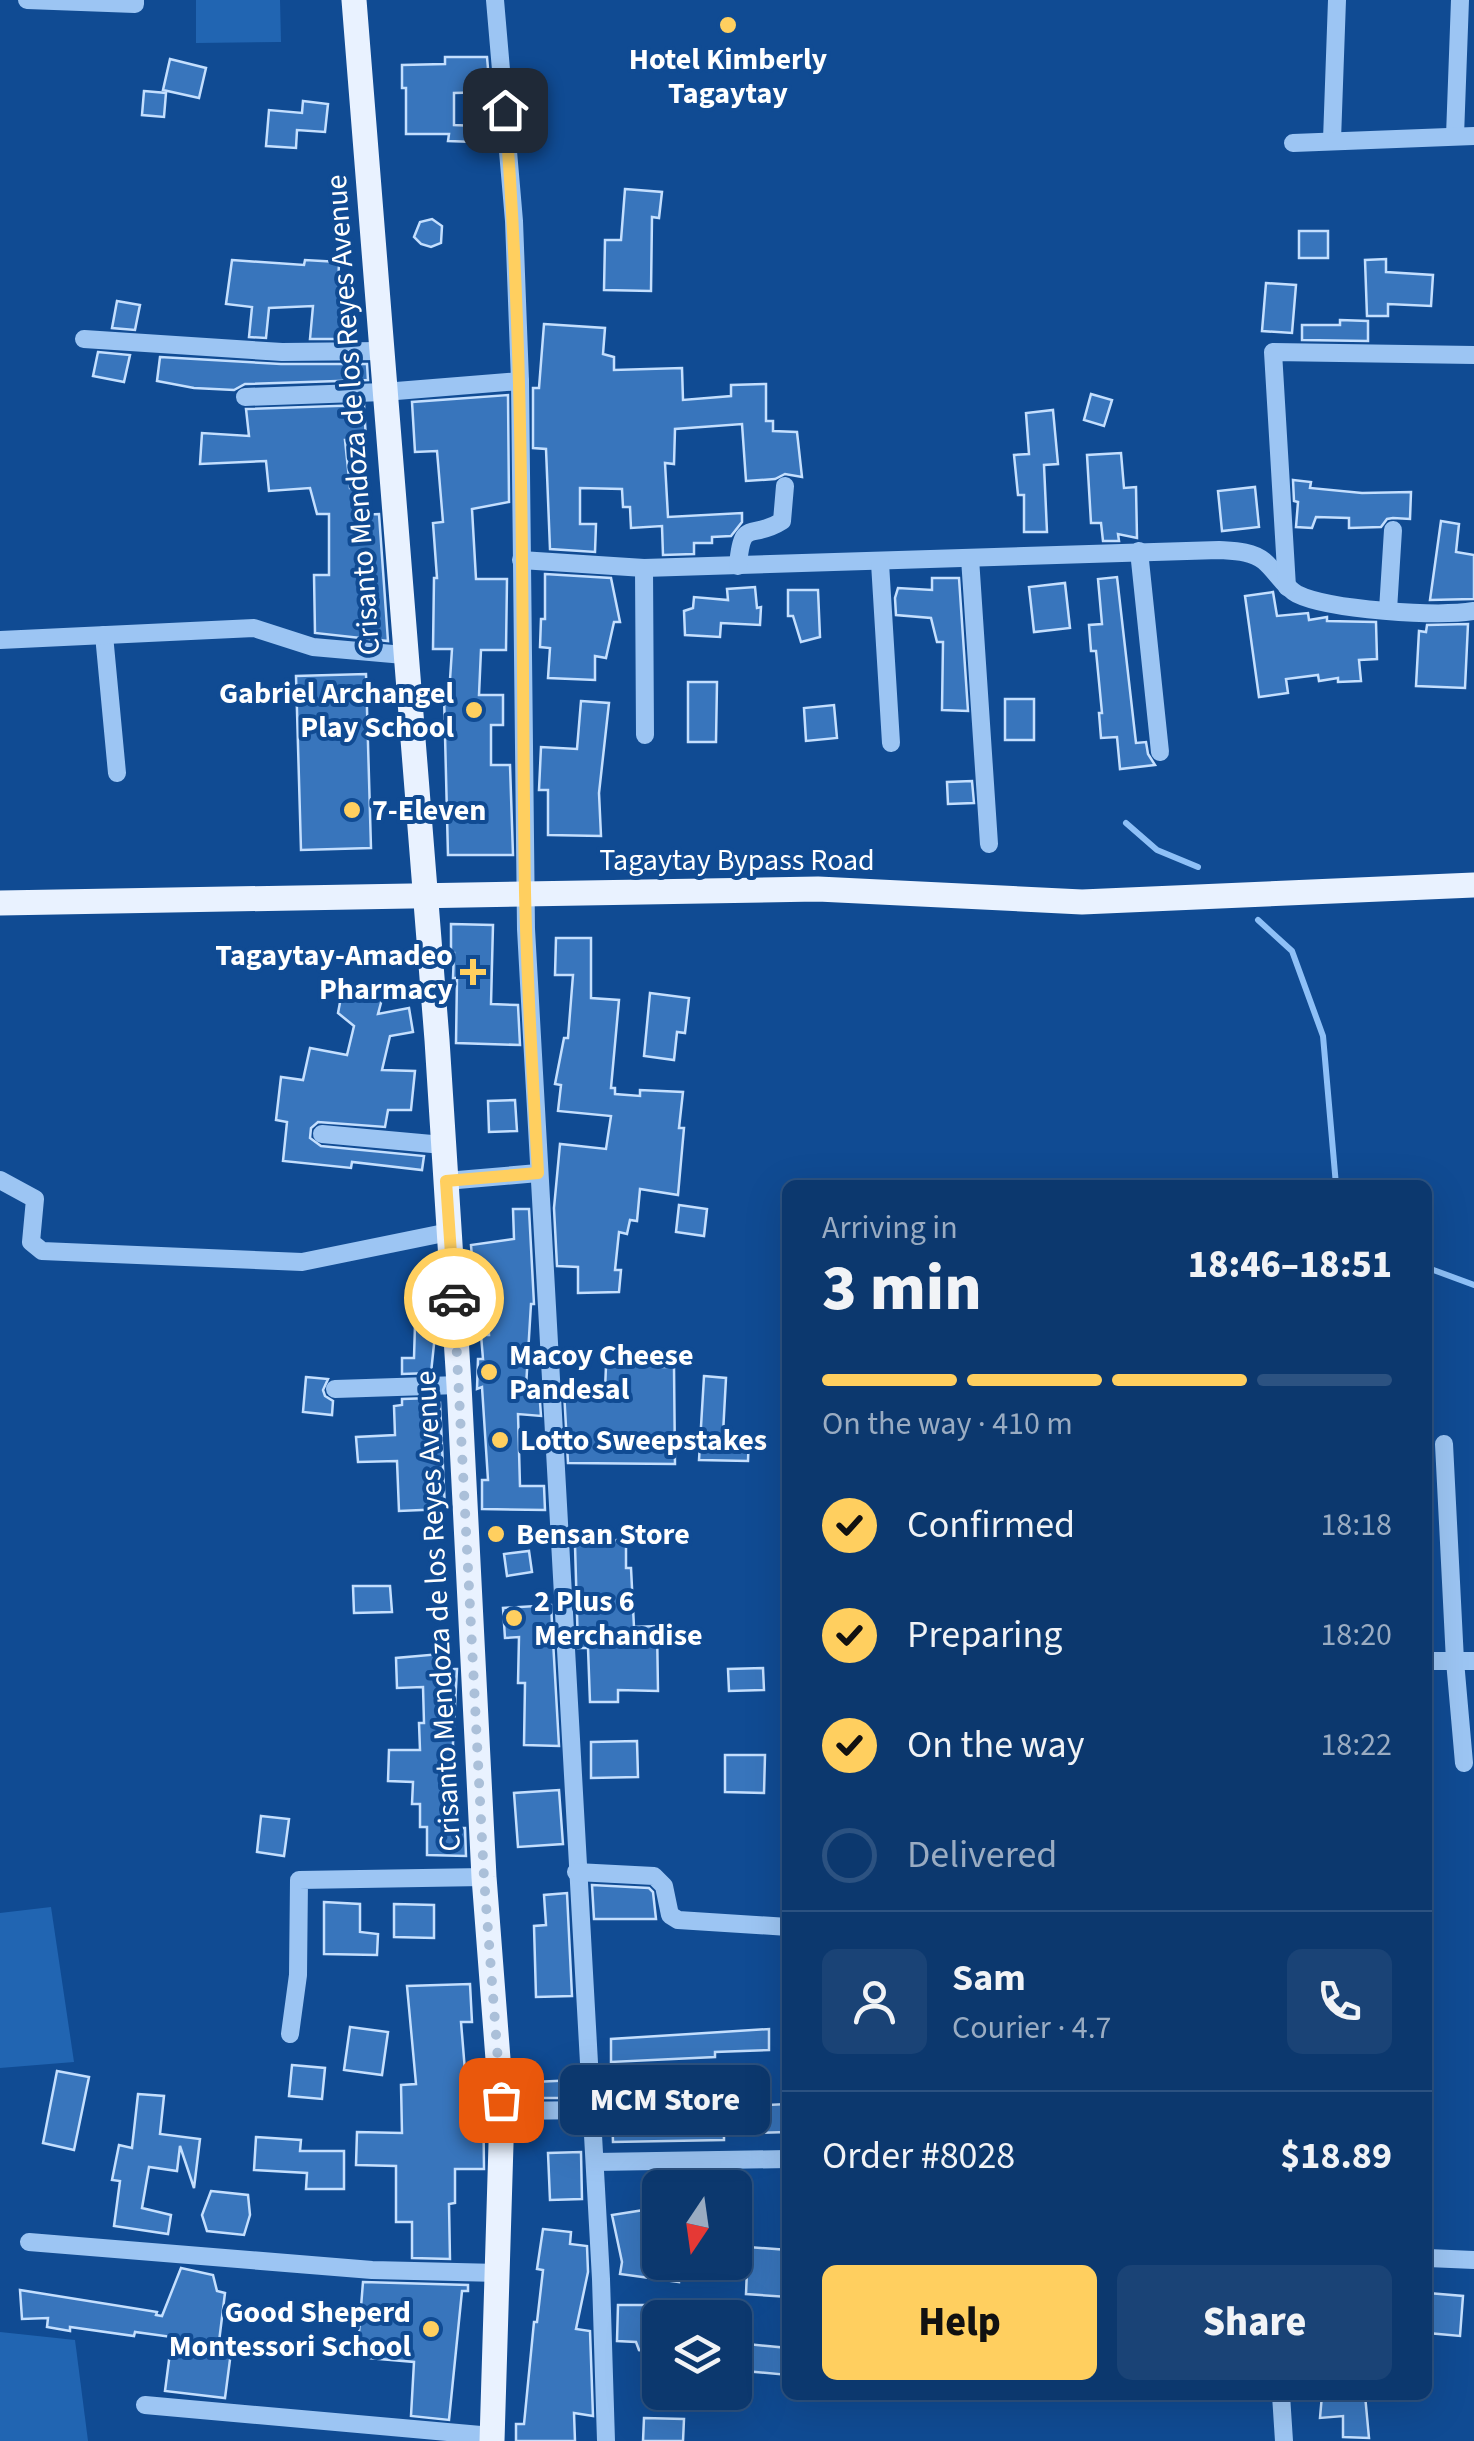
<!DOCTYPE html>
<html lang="en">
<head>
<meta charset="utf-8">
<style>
	:root { --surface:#0c386e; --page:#1a4376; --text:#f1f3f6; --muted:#9aacc2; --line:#2c5281; --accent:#ffcf5f }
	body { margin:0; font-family:"Source Sans 3",sans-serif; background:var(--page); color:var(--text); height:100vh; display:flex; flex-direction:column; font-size:38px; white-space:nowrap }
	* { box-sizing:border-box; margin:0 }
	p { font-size:32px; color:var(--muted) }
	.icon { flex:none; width:55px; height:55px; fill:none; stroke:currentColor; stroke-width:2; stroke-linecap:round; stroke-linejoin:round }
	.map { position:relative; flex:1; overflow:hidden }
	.sheet { position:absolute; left:782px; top:1180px; width:650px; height:1220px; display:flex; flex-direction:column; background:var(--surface); border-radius:15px; box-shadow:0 10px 40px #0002,0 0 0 2px var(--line) }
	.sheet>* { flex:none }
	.needle { width:65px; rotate:193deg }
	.controls { position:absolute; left:642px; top:2170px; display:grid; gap:20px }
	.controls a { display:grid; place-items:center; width:110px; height:110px; border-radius:15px; background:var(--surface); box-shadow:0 10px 40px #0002,0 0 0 2px var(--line); font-size:50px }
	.pin { position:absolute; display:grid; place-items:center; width:85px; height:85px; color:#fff; margin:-42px; border-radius:20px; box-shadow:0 5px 15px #0006 }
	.courier { position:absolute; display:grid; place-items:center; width:100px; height:100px; margin:-50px; border:8px solid #ffcf5f; border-radius:50%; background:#fff; color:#222; box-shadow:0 2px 12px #0007 }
	.bubble { position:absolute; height:70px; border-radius:15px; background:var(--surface); box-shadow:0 10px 40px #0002,0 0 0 2px var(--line); font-size:32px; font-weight:800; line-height:70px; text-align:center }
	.overview em { font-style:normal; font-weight:800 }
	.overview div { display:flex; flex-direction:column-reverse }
	.overview { display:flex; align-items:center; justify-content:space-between; height:170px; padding:0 40px }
	h1 { font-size:65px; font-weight:800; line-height:75px }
	.bar { display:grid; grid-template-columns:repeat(4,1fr); gap:15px 10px; align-content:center; height:120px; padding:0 40px }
	.bar i { height:12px; border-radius:8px; background:var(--line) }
	.bar .selected { background:var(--accent) }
	.bar p { grid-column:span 4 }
	.line { display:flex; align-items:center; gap:25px; padding:0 40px; border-top:2px solid var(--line) }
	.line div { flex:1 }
	.round { display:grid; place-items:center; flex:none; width:105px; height:105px; border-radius:15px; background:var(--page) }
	ol { padding:0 40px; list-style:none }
	li { display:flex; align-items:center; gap:30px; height:110px }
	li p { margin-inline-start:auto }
	li .icon { padding:10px; border-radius:50%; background:var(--accent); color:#111; stroke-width:4 }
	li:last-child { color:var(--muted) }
	li i { width:55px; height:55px; border:5px solid var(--line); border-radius:50% }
	.primary-button { display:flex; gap:20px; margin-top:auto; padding:20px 40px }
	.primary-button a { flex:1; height:115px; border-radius:15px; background:var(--accent); color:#111; font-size:40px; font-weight:800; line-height:115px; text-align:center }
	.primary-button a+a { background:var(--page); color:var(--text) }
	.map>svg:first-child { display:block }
</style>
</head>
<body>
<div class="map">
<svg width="1474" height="2441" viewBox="0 0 1474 2441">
	<rect width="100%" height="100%" fill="#104b93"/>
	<g fill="#2165b2">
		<polygon points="196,0 280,0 281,42 196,43"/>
		<polygon points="51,1907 74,2062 0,2068 0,1913"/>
		<polygon points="0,2332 75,2340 88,2441 0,2441"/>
	</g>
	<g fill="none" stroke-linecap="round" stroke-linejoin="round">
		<g stroke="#8ec0f7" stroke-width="6">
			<polyline points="1126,823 1157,850 1198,867"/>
			<polyline points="1258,920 1292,951 1323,1036 1336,1185"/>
			<polyline points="1428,1268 1474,1285"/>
		</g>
	</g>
	<g fill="#3875bc" stroke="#c4dffe" stroke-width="2.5">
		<polygon points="445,57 487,57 490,92 454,93 454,125 476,126 475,142 448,141 449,134 406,134 406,88 402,88 402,65 445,64"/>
		<polygon points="170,59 206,68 199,98 163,90"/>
		<polygon points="144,91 166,93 164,117 142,115"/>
		<polygon points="303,101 328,104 325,132 297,130 296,148 266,146 269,110 302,113"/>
		<polygon points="625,189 662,192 659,218 652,217 651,291 604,290 605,240 621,240"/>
		<polygon points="432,219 442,226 441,243 431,247 421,244 414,237 420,222"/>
		<rect x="1299" y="231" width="29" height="27"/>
		<polygon points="1386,259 1386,272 1433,275 1431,306 1388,304 1388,316 1367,316 1365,260"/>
		<polygon points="232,260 304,265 305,260 339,262 338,291 346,291 347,339 310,339 313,306 269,308 266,338 249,337 252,307 226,304"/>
		<polygon points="1266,283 1296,285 1292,333 1262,331"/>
		<polygon points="117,301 140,305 135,330 112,328"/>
		<polygon points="1340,320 1368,321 1368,341 1302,340 1302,325 1340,325"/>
		<polygon points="544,324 605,328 603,354 614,357 614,370 682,368 683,400 731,396 731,385 766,384 766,421 773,421 773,431 797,432 802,477 785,474 775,479 746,481 742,424 675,429 674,464 665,463 668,517 742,513 742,522 731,536 712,537 712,543 694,543 694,554 663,555 662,526 631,528 630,507 623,507 622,489 580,488 580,524 596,524 595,552 550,549 546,449 533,448 533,388 539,388"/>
		<polygon points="98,352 130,355 124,382 93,376"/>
		<polygon points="160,357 281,364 367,364 368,380 245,384 234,390 194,388 157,381"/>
		<polygon points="1091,394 1112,400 1104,426 1084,420"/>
		<polygon points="508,395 509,502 472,509 476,579 507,579 506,650 481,650 479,695 503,695 503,725 491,725 491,765 510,765 513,855 448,855 444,695 449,695 452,649 433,649 434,578 437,578 433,523 443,522 437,451 415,452 412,402"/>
		<polygon points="364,405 366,440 345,440 350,488 358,488 358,515 379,514 388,641 315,633 314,575 329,575 329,514 317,514 310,488 269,491 266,461 200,464 202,433 249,436 246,409"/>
		<polygon points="1053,410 1058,464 1044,465 1047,532 1024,532 1024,495 1018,495 1014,455 1029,454 1026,413"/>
		<polygon points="1121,453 1124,488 1136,487 1137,538 1118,534 1119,541 1103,541 1101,523 1091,523 1087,455"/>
		<polygon points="1293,480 1311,482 1310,488 1362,493 1411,492 1410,519 1393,518 1387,519 1381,527 1349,528 1349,518 1316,517 1312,528 1296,527 1298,502 1294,501"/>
		<polygon points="1255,487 1259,527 1222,531 1218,491"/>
		<polygon points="1441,521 1459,524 1456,552 1474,555 1474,599 1430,600"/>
		<polygon points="545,574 611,578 620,622 614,622 606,658 595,656 595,680 548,678 550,648 540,647 541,619 545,619"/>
		<polygon points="1117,577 1136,743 1146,742 1148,754 1155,765 1120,769 1117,737 1101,738 1099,713 1102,713 1096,651 1091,651 1089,625 1102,624 1098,579"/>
		<polygon points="932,578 959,578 968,711 942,710 943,642 937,642 931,618 896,615 895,598 898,588 932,590"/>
		<polygon points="1065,583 1070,628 1034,632 1029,587"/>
		<polygon points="755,587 757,608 761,607 760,625 721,623 720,637 685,635 684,611 693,608 694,597 728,600 727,589"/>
		<polygon points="788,590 818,590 820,637 801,642 793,616 788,616"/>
		<polygon points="1273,592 1277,616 1308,613 1309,620 1327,617 1327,621 1376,622 1377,659 1359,660 1361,681 1338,682 1338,678 1319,681 1318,675 1286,679 1288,693 1259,697 1245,596"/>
		<polygon points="1468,624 1465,688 1416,686 1419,631 1426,632 1427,625"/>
		<polygon points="366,674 371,848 301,850 296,676"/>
		<polygon points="688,682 717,682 716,742 688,742"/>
		<rect x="1005" y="699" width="29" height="41"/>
		<polygon points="581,701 609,703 599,793 601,836 548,835 548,790 539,790 541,747 577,749"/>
		<polygon points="834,705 837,738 806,741 804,708"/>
		<polygon points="972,781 974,803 948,804 947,782"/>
		<polygon points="451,924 493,925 491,1004 518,1005 520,1045 456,1043 457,978 453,978 454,953 451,953"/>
		<polygon points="556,938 591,938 591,998 619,1000 611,1088 615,1088 615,1094 640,1096 640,1090 683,1092 679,1128 684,1128 678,1195 640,1189 637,1221 630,1220 627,1234 619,1232 615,1270 621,1270 619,1292 578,1293 578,1267 557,1266 554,1208 560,1144 606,1149 611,1116 558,1111 561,1085 555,1084 564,1038 568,1038 573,975 555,975"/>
		<polygon points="342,992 382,999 378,1014 409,1008 413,1032 390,1036 382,1070 415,1071 411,1110 388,1110 385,1127 318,1122 311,1128 310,1138 321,1146 424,1156 422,1170 352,1162 351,1168 283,1161 287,1122 276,1120 281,1077 303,1080 310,1048 347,1055 354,1026 338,1013"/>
		<polygon points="650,993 689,998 685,1033 677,1032 674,1060 644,1056"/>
		<polygon points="515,1100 517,1131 489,1132 488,1101"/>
		<polygon points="679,1205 707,1209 704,1236 676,1232"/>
		<polygon points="513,1209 529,1209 534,1304 531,1304 526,1387 539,1388 541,1416 518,1414 520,1486 544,1486 545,1510 482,1509 482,1480 488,1480 482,1387 477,1389 478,1359 483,1359 481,1335 489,1335 487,1297 475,1298 471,1245 514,1239"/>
		<polygon points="415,1325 436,1325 431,1373 402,1374 402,1358 414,1358"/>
		<polygon points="655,1364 655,1367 674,1367 675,1464 568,1463 564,1391 605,1390 606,1366"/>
		<polygon points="704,1376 726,1378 723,1434 749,1434 748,1461 699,1460"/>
		<polygon points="306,1377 328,1379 323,1390 325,1396 333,1401 332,1415 303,1412"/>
		<polygon points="431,1398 431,1404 440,1403 445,1509 399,1511 397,1461 358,1462 356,1437 395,1435 394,1406 402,1405 402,1399"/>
		<polygon points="626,1539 626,1568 631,1568 634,1627 657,1626 658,1691 618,1690 618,1702 590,1702 588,1648 578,1648 575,1545"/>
		<polygon points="529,1551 532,1572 507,1576 504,1554"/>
		<polygon points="353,1586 390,1586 392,1612 354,1613"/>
		<polygon points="551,1605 559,1746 524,1745 525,1683 518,1683 519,1637 505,1638 503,1608"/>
		<polygon points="440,1654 440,1669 457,1669 453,1743 454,1808 457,1808 457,1828 465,1828 466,1856 427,1855 427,1827 420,1827 420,1804 412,1804 413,1782 388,1781 389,1750 420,1750 419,1723 424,1723 423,1687 397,1688 396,1658"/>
		<polygon points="763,1668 764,1690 729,1691 728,1669"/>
		<polygon points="637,1741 638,1777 591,1778 591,1742"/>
		<polygon points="725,1755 765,1755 764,1793 725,1792"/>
		<polygon points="559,1790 563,1844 518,1847 514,1793"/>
		<polygon points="261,1816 289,1819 284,1856 257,1852"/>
		<polygon points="592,1885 649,1888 653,1892 656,1919 594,1919"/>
		<polygon points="567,1893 572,1996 536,1997 534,1926 546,1925 544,1895"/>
		<polygon points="324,1902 360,1904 360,1932 378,1934 377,1955 324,1954"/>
		<polygon points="394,1904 434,1905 434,1938 394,1937"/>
		<polygon points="470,1984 472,2022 461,2022 466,2083 483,2082 484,2169 455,2169 455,2203 449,2204 450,2259 412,2258 412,2222 396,2222 396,2166 356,2165 357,2132 402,2133 401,2085 416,2084 407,1986"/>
		<polygon points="350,2027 388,2032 382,2075 344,2070"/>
		<polygon points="769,2029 769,2050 715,2052 715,2057 611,2062 611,2039"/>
		<polygon points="292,2065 325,2068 322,2099 289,2096"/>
		<polygon points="57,2071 89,2077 74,2150 43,2143"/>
		<polygon points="576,2080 577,2098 534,2098 534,2082"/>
		<polygon points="138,2094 164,2096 160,2134 200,2139 194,2188 180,2146 177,2171 149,2167 142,2208 171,2215 168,2234 114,2226 120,2181 112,2180 119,2145 132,2148"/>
		<polygon points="787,2104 788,2132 724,2134 724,2140 613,2142 612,2113"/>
		<polygon points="256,2137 301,2140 300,2151 344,2151 344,2189 306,2189 307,2173 254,2170"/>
		<polygon points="581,2152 582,2199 550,2200 548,2153"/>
		<polygon points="211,2191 248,2195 250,2215 244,2235 207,2231 202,2215"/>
		<polygon points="644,2210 650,2246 660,2246 660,2262 680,2262 679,2282 620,2274 622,2262 612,2215"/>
		<polygon points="543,2229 571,2232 570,2244 587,2246 588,2272 576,2329 590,2331 593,2416 574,2413 575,2441 516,2441 516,2424 524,2424 534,2322 537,2322 543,2270 537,2269"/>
		<polygon points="748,2247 788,2250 788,2297 746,2294"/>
		<polygon points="181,2268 213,2275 217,2291 225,2293 218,2350 231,2352 225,2398 165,2391 172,2337 135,2332 134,2336 70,2327 70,2331 47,2327 48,2318 22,2319 20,2290 157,2312 156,2315 162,2316"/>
		<polygon points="363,2282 468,2285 468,2291 462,2291 449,2420 411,2416 414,2362 357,2357"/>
		<polygon points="1428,2293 1463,2296 1460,2336 1428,2333"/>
		<polygon points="618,2305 660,2305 659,2353 639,2350 636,2342 617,2341"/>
		<polygon points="747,2344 788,2348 788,2375 745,2371"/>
		<polygon points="1322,2395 1365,2395 1369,2438 1343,2437 1343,2416 1320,2418"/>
		<polygon points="644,2418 684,2419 683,2441 643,2441"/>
	</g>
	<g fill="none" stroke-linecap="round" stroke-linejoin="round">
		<g stroke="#9cc5f3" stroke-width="18">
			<polyline points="27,0 135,4 135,0"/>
			<polyline points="495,0 514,221 520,381 526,929 601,2279 606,2441"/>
			<polyline points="1455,136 1460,0"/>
			<polyline points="1332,140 1337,0"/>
			<polyline points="1293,143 1474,136"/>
			<polyline points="84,339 282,352 381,351"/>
			<polyline points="245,397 384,392 520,381"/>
			<polyline points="1139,551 1160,752"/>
			<polyline points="970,558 989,844"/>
			<path d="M521,560L644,568L1219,550C1234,551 1252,551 1264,561C1276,571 1283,586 1297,594C1329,610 1438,617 1474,611"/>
			<polyline points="880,563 891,743"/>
			<path d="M738,566C742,516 751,541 782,521L785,486"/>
			<polyline points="644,568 645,735"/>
			<polyline points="1287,587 1273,352 1474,355"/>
			<polyline points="1388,610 1393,530"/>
			<polyline points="104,635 117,773"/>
			<polyline points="0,640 254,628 313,647 404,655"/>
			<polyline points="322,1134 443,1145"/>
			<polyline points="0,1180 35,1199 31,1242 42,1251 302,1262 449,1232"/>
			<polyline points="446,1181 538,1173"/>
			<polyline points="335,1389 459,1385"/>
			<polyline points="1444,1444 1455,1661 1464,1763"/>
			<polyline points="1428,1661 1474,1661"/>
			<polyline points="576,1872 654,1876 664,1886 670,1915 678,1920 788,1927"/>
			<polyline points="290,2034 298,1975 299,1880 484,1877"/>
			<polyline points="502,2111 591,2110"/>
			<polyline points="595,2162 788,2159"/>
			<polyline points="29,2242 372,2270 499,2273"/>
			<polyline points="1428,2258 1474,2260"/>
			<polyline points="1281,2395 1284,2441"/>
			<polyline points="145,2405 492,2436"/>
		</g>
		<g stroke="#e9f2ff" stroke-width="25">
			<polyline points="354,0 437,1040 459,1385 484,1877 502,2111 492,2441"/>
			<polyline points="0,903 818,889 1082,902 1474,885"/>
		</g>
	</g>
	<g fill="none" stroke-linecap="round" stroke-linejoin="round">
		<polyline stroke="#abc0d9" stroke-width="10" stroke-dasharray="0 18" points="454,1298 484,1878 501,2100"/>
		<path stroke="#ffcf5f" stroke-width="12" d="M454,1298L446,1181L538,1173C533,1080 527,986 525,892C521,632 526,370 505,110"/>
	</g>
	<g fill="#ffcf5f" stroke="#104b93" stroke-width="4">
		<circle cx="728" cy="25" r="10"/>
		<circle cx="474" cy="710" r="10"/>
		<circle cx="352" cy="810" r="10"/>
		<path d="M468 957h10v10h10v10h-10v10h-10v-10h-10v-10h10z"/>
		<circle cx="489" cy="1372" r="10"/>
		<circle cx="500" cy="1440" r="10"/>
		<circle cx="496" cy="1534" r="10"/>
		<circle cx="514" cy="1618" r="10"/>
		<circle cx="431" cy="2329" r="10"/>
	</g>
	<g text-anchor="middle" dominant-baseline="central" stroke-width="8" stroke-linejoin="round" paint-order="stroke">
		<g font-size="30" font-weight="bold" fill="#fff" stroke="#104b93" text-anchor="start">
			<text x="728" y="59" text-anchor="middle">Hotel Kimberly<tspan x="728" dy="34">Tagaytay</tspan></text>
			<text x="454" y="693" text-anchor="end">Gabriel Archangel<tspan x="454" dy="34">Play School</tspan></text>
			<text x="372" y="810">7-Eleven</text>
			<text x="453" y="955" text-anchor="end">Tagaytay-Amadeo<tspan x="453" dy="34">Pharmacy</tspan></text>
			<text x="509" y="1355">Macoy Cheese<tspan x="509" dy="34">Pandesal</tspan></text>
			<text x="520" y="1440">Lotto Sweepstakes</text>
			<text x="516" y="1534">Bensan Store</text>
			<text x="534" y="1601">2 Plus 6<tspan x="534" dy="34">Merchandise</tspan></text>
			<text x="411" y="2312" text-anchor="end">Good Sheperd<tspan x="411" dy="34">Montessori School</tspan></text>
		</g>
		<g font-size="30" fill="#fff" stroke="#104b93">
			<text transform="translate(353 415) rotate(-94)">Crisanto Mendoza de los Reyes Avenue</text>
			<text x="737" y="860">Tagaytay Bypass Road</text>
			<text transform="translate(438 1611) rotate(-93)">Crisanto Mendoza de los Reyes Avenue</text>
		</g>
	</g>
</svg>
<div class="controls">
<a><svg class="needle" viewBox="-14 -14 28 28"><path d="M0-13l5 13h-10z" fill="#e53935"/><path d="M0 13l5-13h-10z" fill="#9aacc2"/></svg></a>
<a><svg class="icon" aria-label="layers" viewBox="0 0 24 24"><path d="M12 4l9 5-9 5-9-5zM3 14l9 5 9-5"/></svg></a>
</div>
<div class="pin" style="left:501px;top:2100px;background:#ea580c"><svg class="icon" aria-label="bag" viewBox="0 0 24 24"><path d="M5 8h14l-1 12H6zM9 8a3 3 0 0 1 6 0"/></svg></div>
<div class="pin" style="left:505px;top:110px;background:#1f2937"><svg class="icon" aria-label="home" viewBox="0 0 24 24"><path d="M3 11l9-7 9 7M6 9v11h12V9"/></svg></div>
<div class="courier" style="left:454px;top:1298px"><svg class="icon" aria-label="car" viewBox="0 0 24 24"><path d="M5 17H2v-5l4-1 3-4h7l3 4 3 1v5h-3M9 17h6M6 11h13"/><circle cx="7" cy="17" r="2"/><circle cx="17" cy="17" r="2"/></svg></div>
<div class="bubble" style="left:560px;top:2065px;width:210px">MCM Store</div>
<section class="sheet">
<div class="overview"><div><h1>3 min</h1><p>Arriving in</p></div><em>18:46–18:51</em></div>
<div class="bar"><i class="selected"></i><i class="selected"></i><i class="selected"></i><i></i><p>On the way · 410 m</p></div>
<ol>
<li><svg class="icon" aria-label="check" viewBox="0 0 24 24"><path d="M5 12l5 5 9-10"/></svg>Confirmed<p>18:18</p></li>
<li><svg class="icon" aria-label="check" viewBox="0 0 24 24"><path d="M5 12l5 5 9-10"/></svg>Preparing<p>18:20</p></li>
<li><svg class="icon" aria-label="check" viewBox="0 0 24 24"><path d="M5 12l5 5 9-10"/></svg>On the way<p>18:22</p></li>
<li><i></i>Delivered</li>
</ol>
<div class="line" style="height:180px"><a class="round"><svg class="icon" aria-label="person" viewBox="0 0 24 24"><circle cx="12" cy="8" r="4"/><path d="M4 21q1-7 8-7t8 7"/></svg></a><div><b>Sam</b><p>Courier · 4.7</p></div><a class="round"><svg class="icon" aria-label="phone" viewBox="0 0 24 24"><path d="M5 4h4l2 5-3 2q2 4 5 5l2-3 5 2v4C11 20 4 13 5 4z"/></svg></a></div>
<div class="line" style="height:130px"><div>Order #8028</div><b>$18.89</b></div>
<div class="primary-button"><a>Help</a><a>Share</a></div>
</section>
</div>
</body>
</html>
